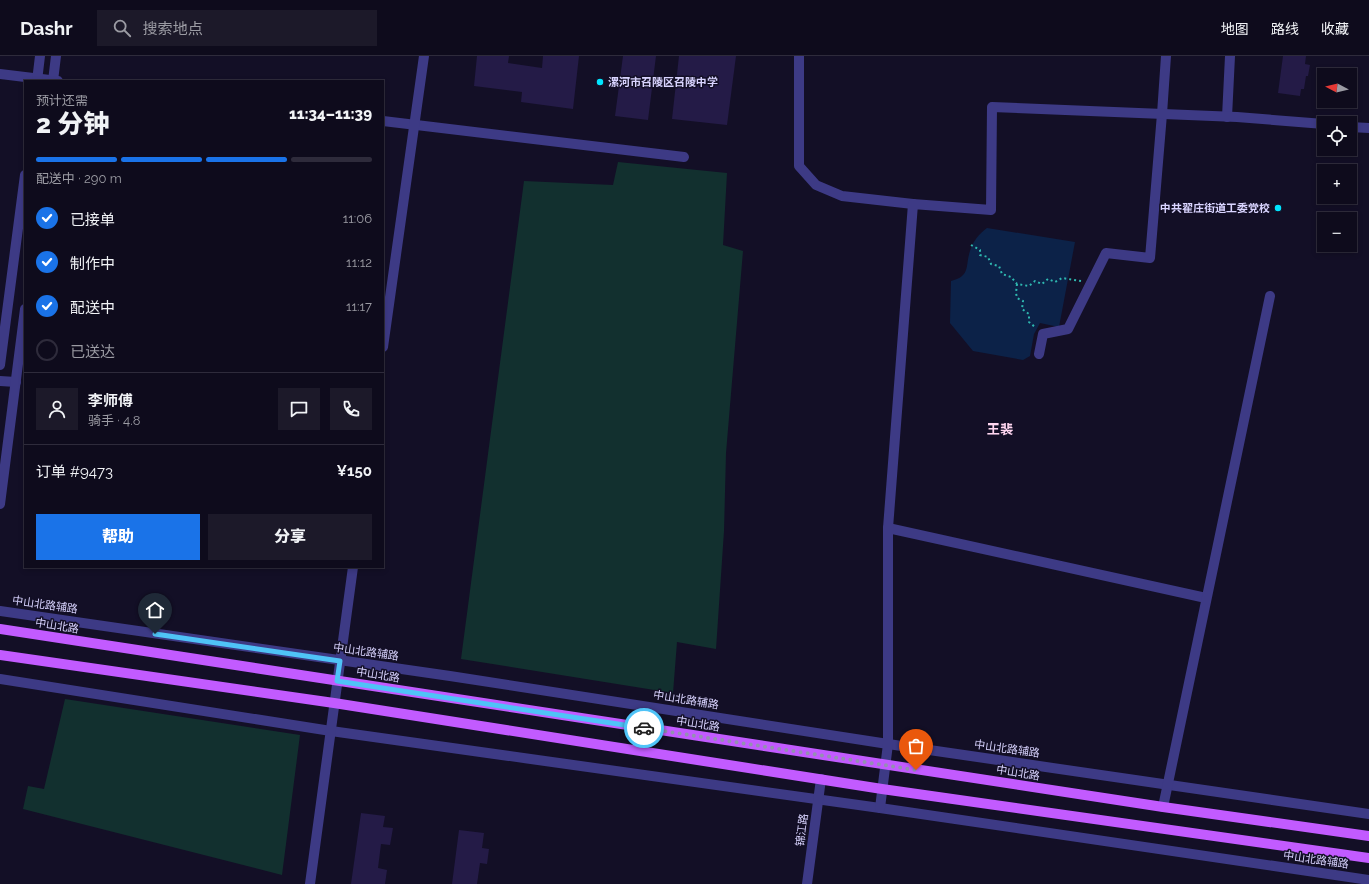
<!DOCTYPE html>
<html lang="zh">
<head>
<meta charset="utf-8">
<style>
	:root { --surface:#0e0b1c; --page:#1c1929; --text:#f1f3f6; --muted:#9b9ba3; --line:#2e2b3b; --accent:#1a73e8 }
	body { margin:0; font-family:Raleway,"Noto Sans SC",sans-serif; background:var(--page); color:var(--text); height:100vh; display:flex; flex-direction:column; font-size:15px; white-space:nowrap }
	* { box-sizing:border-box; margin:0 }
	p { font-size:13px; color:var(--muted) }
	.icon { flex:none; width:22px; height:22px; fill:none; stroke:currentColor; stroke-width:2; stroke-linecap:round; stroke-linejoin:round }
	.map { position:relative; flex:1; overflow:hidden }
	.sheet { position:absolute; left:24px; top:24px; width:360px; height:488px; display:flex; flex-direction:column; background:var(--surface); border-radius:0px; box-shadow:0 2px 6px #0003,0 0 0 1px var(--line) }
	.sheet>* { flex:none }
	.needle { width:26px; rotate:277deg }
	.controls { position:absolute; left:1317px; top:12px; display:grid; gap:8px }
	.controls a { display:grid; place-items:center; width:40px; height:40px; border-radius:0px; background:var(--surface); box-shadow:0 2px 6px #0003,0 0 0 1px var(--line); font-size:20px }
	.pin { position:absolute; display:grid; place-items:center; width:34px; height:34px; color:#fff; margin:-41px -17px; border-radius:50% 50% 50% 0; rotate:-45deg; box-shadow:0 0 4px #0007 }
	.pin .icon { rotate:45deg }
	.courier { position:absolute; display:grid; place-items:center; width:40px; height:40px; margin:-20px; border:3px solid #4fc3f7; border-radius:50%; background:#fff; color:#222; box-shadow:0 1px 5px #0007 }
	.overview em { font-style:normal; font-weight:800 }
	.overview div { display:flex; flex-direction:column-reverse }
	.overview { display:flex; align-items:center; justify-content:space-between; height:68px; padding:0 12px }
	h1 { font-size:26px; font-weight:800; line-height:30px }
	.bar { display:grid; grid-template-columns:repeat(4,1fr); gap:6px 4px; align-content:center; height:48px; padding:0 12px }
	.bar i { height:5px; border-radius:3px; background:var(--line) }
	.bar .current { background:var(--accent) }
	.bar p { grid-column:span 4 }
	.line { display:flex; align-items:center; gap:10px; padding:0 12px; border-top:1px solid var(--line) }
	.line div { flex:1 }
	.round { display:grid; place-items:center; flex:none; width:42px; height:42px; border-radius:0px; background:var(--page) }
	ol { padding:0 12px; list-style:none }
	li { display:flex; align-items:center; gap:12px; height:44px }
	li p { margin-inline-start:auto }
	li .icon { padding:4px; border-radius:50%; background:var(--accent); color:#fff; stroke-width:4 }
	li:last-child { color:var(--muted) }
	li i { width:22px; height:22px; border:2px solid var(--line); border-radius:50% }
	.cta { display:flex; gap:8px; margin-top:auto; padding:8px 12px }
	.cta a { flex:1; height:46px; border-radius:0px; background:var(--accent); color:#fff; font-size:16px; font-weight:800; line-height:46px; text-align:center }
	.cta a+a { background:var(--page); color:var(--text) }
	header { display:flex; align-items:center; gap:24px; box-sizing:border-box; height:56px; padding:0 20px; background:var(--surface); border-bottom:1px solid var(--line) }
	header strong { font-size:19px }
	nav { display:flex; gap:22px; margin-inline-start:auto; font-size:14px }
	.search { width:280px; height:36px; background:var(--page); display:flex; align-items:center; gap:10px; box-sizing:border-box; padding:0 14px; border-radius:0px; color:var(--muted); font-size:15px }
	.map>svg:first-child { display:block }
</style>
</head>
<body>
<header>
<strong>Dashr</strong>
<div class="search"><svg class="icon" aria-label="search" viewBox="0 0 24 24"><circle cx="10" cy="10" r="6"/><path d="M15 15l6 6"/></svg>搜索地点</div>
<nav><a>地图</a><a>路线</a><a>收藏</a></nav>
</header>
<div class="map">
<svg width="1369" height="828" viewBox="0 0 1369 828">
	<rect width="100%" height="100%" fill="#130f26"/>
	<g fill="#12302f">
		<polygon points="618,106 727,117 723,189 743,195 726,397 724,475 716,593 677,586 673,637 461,603 524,125 613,129"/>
		<polygon points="65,643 300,679 282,819 23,753 28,730 44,733"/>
	</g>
	<path fill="#0c2248" d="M987,172L1075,186L1059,271L1040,267L1034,278L1030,300L1023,304L973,295L950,267L951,225C971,220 965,210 970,195C973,185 979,178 987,172Z"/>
	<g fill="#241b47">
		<polygon points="477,0 509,0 508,7 542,12 543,0 579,0 573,53 521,46 522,36 474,30"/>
		<polygon points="623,0 656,0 648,64 615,60"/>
		<polygon points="679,0 736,0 727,69 672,63"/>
		<polygon points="1283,0 1306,0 1305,8 1310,9 1308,20 1306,20 1304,33 1301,33 1300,40 1278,37"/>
		<polygon points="361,757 385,760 383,771 393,772 390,789 381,788 378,812 387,814 385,828 351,828"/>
		<polygon points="459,774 484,777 482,792 489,793 487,808 480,807 477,828 452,828"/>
	</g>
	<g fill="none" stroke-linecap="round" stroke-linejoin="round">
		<g stroke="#2fb8b0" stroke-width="2" stroke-dasharray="2 3" stroke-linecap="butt">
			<polyline points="971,189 980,194 980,199 988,201 991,208 999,210 1002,218 1011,221 1017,228 1029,230 1035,225 1042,228 1048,223 1055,226 1062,222 1081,225"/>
			<polyline points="1017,228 1016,237 1017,242 1023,245 1022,253 1029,258 1029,266 1035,271"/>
		</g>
		<g stroke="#3d3a85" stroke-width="10">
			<polyline points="799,0 799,110 816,129 842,140 913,148"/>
			<polyline points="0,18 58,25"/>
			<polyline points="37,25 40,0"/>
			<polyline points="53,25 56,0"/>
			<polyline points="1227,61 1230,0"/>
			<polyline points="383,65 684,101"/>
			<polyline points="1350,71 1369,72"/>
			<polyline points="383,291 424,0"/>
			<polyline points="1039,298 1043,278 1068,273 1106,197 1150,202 1162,58 1166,0"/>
			<polyline points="0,309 25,119"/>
			<polyline points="0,325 16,326"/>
			<polyline points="0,448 25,253"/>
			<polyline points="888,472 1206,542"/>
			<polyline points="0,555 450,620 888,688 1369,758"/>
			<polyline points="0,623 331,675 880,752 1369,824"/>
			<polyline points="1163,751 1270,240"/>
			<polyline points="880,752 888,688 888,472 913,148 991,154 992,51 1237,61 1324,68"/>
			<polyline points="310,828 353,511"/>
			<polyline points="807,828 821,723"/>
		</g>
		<g stroke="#c25bff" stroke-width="10">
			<polyline points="0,573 1163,751 1369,780"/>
			<polyline points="0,599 334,647 882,733 1369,802"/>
		</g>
	</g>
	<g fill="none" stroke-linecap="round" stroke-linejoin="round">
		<polyline stroke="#948fb3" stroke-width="4" stroke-dasharray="0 7.2" points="644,672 916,714"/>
		<polyline stroke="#4fc3f7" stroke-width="5" points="155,578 340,605 337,625 644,672"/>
	</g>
	<g fill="#00e5ff" stroke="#130f26" stroke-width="1.5">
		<circle cx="600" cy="26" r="4"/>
		<circle cx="1278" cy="152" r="4"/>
	</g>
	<g text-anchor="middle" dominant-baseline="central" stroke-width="3" stroke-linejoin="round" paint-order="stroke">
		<g font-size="11" font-weight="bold" fill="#d9d4ff" stroke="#130f26" text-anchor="start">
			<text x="608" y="26">漯河市召陵区召陵中学</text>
			<text x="1270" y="152" text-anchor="end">中共翟庄街道工委党校</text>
		</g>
		<g font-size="11" fill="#d9d4ff" stroke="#130f26">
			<text transform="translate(45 549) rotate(8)">中山北路辅路</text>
			<text transform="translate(57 570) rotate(9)">中山北路</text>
			<text transform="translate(366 596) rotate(8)">中山北路辅路</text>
			<text transform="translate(378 619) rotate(9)">中山北路</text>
			<text transform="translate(686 644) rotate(9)">中山北路辅路</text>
			<text transform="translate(698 668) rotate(9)">中山北路</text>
			<text transform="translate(1007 693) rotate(8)">中山北路辅路</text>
			<text transform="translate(1018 717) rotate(9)">中山北路</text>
			<text transform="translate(802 774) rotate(-83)">锦江路</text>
			<text transform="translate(1316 804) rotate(8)">中山北路辅路</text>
		</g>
		<g font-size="13" font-weight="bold" fill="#ffd6f0" stroke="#130f26">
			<text x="1000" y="373">王裴</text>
		</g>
	</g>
</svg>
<div class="controls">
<a><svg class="needle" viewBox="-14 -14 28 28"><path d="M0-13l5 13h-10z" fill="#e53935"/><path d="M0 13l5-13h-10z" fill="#9b9ba3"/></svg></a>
<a><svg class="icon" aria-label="locate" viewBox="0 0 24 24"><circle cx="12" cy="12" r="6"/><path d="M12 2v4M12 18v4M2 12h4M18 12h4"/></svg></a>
<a>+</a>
<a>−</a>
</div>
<div class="pin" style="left:916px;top:714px;background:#ea580c"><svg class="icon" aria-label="bag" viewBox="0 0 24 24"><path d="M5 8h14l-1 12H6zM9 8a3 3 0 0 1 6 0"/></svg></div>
<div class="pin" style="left:155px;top:578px;background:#1f2937"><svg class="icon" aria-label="home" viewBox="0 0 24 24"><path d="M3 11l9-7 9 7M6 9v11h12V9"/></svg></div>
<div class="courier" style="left:644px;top:672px"><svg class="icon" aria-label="car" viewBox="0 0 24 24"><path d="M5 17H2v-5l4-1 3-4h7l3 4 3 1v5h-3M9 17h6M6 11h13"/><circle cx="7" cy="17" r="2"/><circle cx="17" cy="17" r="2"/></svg></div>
<section class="sheet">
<div class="overview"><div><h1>2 分钟</h1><p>预计还需</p></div><em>11:34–11:39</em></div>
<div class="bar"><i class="current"></i><i class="current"></i><i class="current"></i><i></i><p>配送中 · 290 m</p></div>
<ol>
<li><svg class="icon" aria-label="check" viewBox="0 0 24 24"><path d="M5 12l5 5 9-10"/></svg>已接单<p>11:06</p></li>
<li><svg class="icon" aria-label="check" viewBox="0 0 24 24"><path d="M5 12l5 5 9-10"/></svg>制作中<p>11:12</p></li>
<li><svg class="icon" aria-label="check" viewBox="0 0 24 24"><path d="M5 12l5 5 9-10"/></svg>配送中<p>11:17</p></li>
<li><i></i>已送达</li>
</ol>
<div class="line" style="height:72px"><a class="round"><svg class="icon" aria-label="person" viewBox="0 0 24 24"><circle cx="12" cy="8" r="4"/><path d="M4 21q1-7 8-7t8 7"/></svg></a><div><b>李师傅</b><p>骑手 · 4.8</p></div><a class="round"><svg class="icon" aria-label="chat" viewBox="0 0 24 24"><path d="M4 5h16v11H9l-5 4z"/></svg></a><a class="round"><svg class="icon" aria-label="phone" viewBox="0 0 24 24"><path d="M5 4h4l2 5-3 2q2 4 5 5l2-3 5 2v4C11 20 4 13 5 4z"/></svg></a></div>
<div class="line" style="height:52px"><div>订单 #9473</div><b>¥150</b></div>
<div class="cta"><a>帮助</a><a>分享</a></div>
</section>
</div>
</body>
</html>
